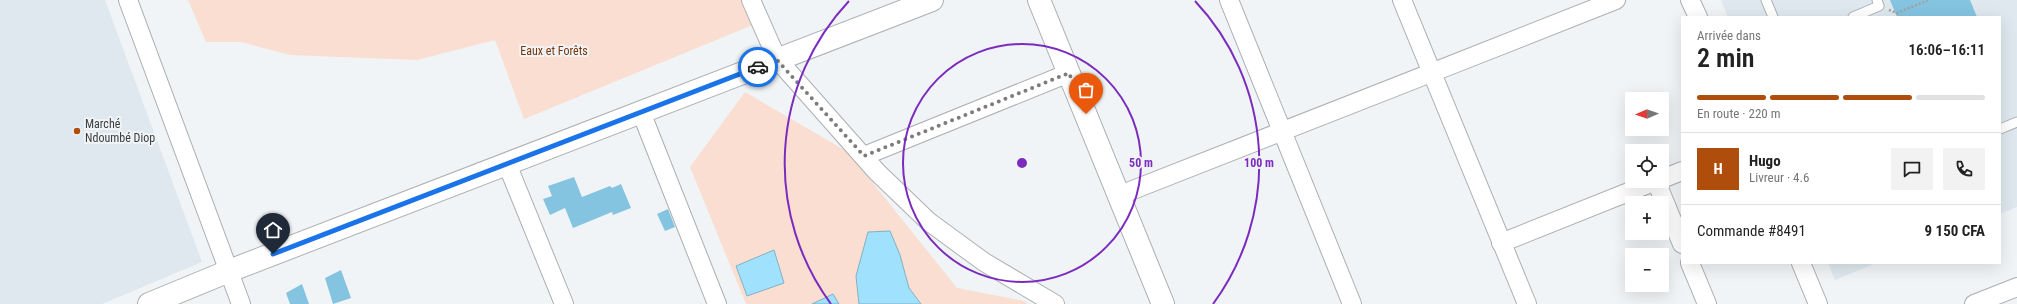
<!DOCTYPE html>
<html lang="fr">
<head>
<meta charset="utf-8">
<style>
	:root { --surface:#fff; --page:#f2f2f2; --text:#222; --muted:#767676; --line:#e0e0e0; --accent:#af4e0c }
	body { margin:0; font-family:"Roboto Condensed",sans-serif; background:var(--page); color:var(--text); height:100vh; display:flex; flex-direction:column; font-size:15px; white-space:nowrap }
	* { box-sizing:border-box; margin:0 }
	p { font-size:13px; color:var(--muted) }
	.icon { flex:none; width:22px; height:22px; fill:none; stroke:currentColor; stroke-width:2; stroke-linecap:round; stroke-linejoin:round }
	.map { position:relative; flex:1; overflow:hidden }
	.drawer { position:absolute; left:1681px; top:16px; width:320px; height:248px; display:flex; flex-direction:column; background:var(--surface); border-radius:0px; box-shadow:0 4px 16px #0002 }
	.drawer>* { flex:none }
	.needle { width:26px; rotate:268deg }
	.fabs { position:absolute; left:1625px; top:92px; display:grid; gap:8px }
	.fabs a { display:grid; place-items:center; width:44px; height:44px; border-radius:0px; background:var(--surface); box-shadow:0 4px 16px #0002; font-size:20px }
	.pin { position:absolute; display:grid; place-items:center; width:34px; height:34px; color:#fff; margin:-41px -17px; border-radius:50% 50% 50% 0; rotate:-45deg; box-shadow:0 0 4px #0007 }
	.pin .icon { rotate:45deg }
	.courier { position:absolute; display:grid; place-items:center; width:40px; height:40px; margin:-20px; border:3px solid #1a73e8; border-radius:50%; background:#fff; color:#222; box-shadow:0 1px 5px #0007 }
	.head em { font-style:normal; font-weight:600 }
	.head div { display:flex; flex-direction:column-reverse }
	.head { display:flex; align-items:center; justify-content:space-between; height:68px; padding:0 16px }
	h1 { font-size:26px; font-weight:600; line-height:30px }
	.bar { display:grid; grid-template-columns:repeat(4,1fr); gap:6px 4px; align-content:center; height:48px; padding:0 16px }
	.bar i { height:5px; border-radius:3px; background:var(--line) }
	.bar .on { background:var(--accent) }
	.bar p { grid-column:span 4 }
	.line { display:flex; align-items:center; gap:10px; padding:0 16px; border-top:1px solid var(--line) }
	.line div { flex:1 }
	.round { display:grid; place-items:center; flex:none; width:42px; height:42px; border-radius:0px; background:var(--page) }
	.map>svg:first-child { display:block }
</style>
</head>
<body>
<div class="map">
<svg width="2017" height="304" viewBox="0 0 2017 304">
	<rect width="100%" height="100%" fill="#f1f4f6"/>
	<g fill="#dee8ee">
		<polygon points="0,0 105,0 202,262 102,304 0,304"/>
		<polygon points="1721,0 2017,0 2017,207 2000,214 2000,17 1728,17"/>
		<polygon points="1828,263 1876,263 1835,280"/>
	</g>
	<g fill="#f9ded1">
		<polygon points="188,0 749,0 760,22 524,119 495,40 417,60 290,55 241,42 206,42"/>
		<polygon points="745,92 848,152 957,288 1024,301 1028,304 746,304 690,167"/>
	</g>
	<g fill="#a0e1fd" stroke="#82b0c3">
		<polygon points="890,231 900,255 909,288 921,304 859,304 856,276 868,232"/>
		<polygon points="774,250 784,283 747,296 736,266"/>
		<polygon points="833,294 839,304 812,304"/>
	</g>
	<g fill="#84c4e0">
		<polygon points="1890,0 1970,0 1977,17 1897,17"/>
		<polygon points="574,177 582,197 610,186 612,188 621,184 631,208 613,215 612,212 573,228 565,208 550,215 543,199 552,196 548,186"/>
		<polygon points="668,209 675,227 665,231 657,214"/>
		<polygon points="341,270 351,298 333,304 325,278"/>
		<polygon points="302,284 309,304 290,304 286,293"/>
	</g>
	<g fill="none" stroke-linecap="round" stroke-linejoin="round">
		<g stroke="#acafb1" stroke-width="11">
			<g id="service">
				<polyline points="1766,0 1773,17"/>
				<polyline points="1853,17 1879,6 1877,0"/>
				<polyline points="2000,129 2017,122"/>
			</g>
		</g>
		<g stroke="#acafb1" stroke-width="20">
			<g id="minor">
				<polyline points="128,0 241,304"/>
				<polyline points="751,0 777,59 877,172 928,221 984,262 1055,304"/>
				<polyline points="1229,0 1352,304"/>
				<polyline points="1402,0 1527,304"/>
				<polyline points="1690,0 1698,17"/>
				<polyline points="641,112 717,304"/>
				<polyline points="864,156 1069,73"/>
				<polyline points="507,164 564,304"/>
				<polyline points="1662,179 1682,171"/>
				<path d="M1120,195C1284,129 1451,66 1616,0"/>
				<polyline points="1501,243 1656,181 1682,244"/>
				<polyline points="1690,263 1707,304"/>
				<polyline points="1801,263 1818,304"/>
				<polyline points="1974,304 2017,287"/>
			</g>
		</g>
		<g stroke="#acafb1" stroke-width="24">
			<g id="tertiary">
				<polyline points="1039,0 1163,304"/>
				<polyline points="149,304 229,271 932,0"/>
			</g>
		</g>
		<polyline stroke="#a0a2a3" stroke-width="2.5" stroke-dasharray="2 2" stroke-linecap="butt" points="1889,10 1897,13 1929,0"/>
		<use href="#service" stroke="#fff" stroke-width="9"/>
		<use href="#minor" stroke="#fff" stroke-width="18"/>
		<use href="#tertiary" stroke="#fff" stroke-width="22"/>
	</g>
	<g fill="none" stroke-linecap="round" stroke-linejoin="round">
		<polyline stroke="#7b7c7e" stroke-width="4" stroke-dasharray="0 7.2" points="758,67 777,60 864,156 1069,73 1086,114"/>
		<polyline stroke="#1a73e8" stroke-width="5" points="273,254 758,67"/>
	</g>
	<g fill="none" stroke="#7b2cbf" stroke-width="2">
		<circle cx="1022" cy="163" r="119"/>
		<path d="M831 304A237 237 0 0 1 849 1M1195 1A237 237 0 0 1 1213 304"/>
	</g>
	<circle fill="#af4e0c" stroke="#f1f4f6" stroke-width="1.5" cx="77" cy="131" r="4"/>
	<g text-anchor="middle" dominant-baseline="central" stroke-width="4" stroke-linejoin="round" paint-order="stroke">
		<g font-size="12" fill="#77350b" stroke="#f1f4f6">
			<text x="554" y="51">Eaux et Forêts</text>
		</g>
		<g font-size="12" fill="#3b3c3d" stroke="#f1f4f6" text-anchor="start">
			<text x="85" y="124">Marché<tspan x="85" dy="14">Ndoumbé Diop</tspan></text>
		</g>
	</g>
	<circle cx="1022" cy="163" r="6" fill="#7b2cbf" stroke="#f1f4f6" stroke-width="2"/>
	<g font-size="12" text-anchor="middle" font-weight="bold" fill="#7b2cbf" stroke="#f1f4f6" stroke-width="4" stroke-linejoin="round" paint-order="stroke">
		<text x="1141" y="167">50 m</text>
		<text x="1259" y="167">100 m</text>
	</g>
</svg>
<div class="fabs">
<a><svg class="needle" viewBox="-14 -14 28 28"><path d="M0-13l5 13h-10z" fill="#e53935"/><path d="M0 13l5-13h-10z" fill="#767676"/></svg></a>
<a><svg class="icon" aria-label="locate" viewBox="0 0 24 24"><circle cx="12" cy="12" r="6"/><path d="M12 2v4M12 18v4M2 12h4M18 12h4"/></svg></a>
<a>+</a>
<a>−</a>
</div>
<div class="pin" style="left:1086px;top:114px;background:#ea580c"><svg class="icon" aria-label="bag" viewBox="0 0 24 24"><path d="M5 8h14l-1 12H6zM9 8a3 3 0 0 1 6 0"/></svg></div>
<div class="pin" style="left:273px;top:254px;background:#1f2937"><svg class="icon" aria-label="home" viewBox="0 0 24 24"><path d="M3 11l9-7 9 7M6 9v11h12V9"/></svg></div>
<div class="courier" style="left:758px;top:67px"><svg class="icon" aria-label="car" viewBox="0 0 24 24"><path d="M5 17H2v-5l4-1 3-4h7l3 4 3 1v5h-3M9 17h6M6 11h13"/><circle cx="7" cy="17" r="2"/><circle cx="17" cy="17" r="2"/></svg></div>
<section class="drawer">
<div class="head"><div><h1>2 min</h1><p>Arrivée dans</p></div><em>16:06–16:11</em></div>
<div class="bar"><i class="on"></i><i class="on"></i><i class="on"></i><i></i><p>En route · 220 m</p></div>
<div class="line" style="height:72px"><b class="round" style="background:var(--accent);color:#fff">H</b><div><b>Hugo</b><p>Livreur · 4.6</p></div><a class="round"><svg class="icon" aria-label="chat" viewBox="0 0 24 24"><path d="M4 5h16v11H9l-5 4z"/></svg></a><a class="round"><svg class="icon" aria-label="phone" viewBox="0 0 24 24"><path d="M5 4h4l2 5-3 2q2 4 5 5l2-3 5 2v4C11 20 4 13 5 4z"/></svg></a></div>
<div class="line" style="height:52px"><div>Commande #8491</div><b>9 150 CFA</b></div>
</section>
</div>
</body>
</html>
